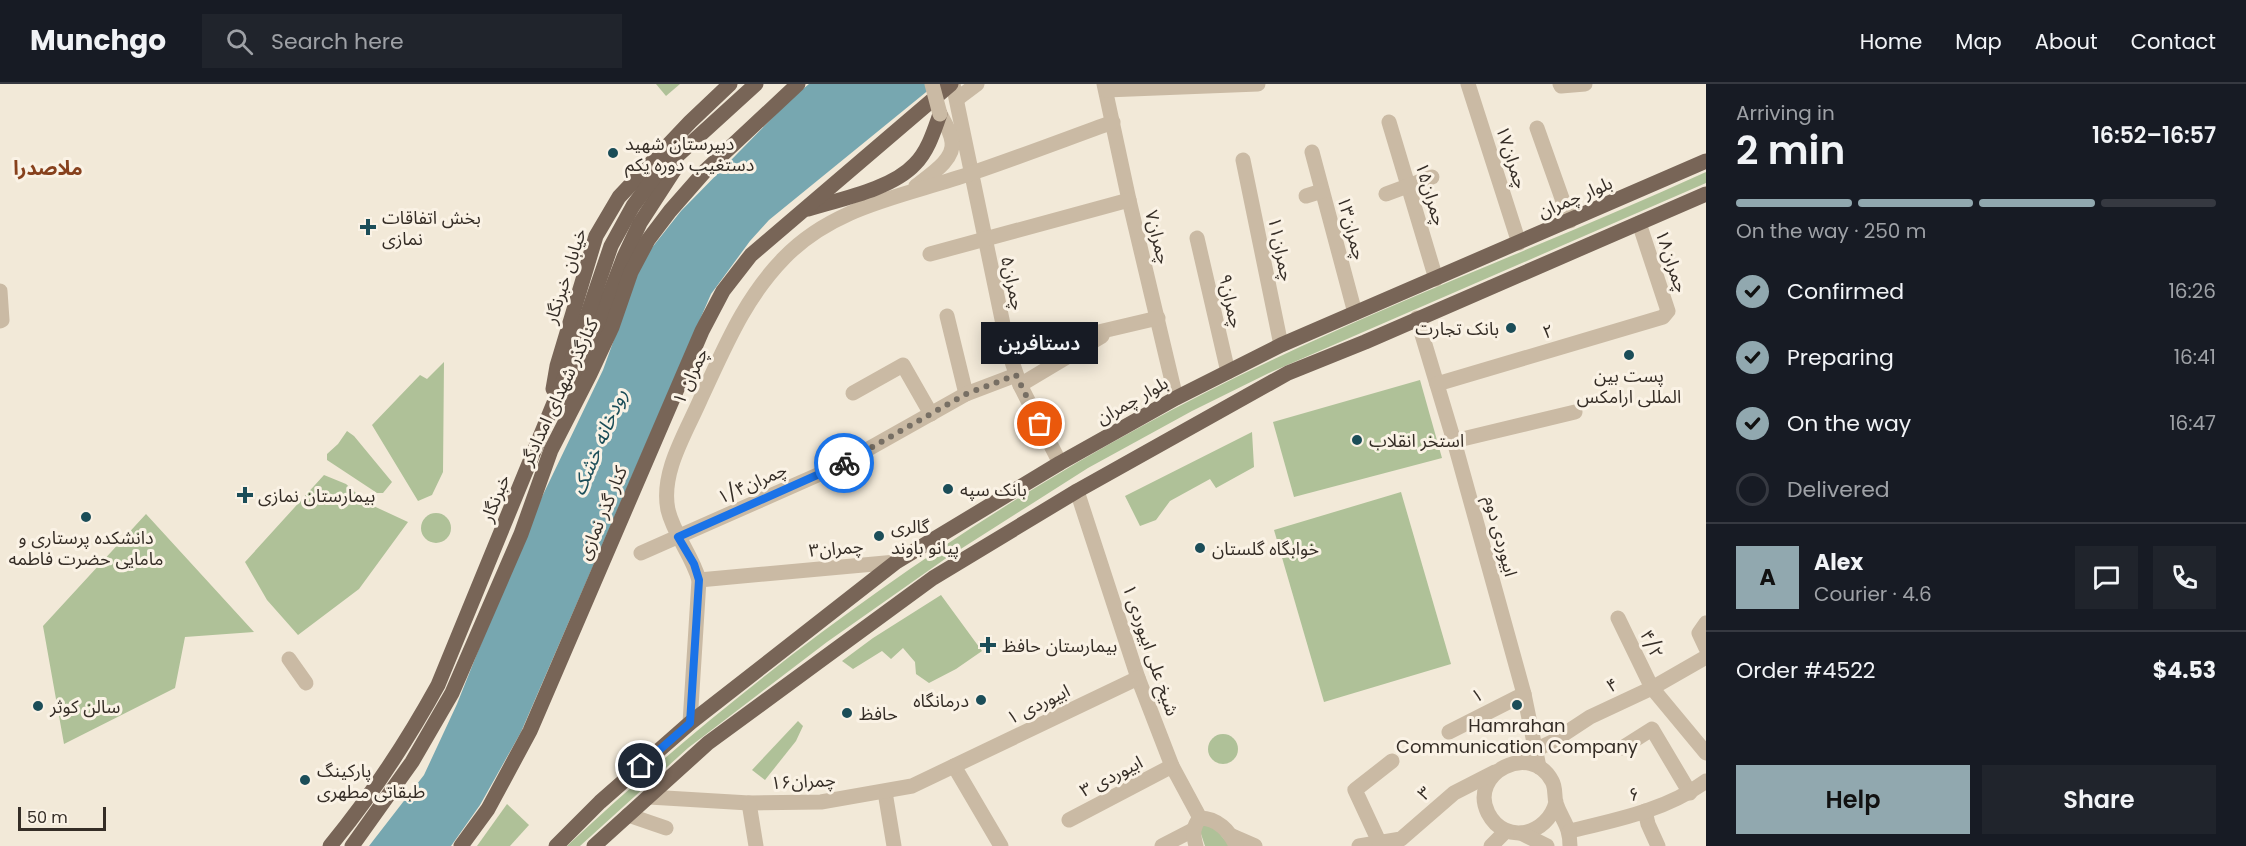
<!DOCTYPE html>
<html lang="en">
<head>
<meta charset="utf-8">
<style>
	:root { --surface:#171b24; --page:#20242c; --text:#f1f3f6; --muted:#9ea1a6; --line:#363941; --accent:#91a8af }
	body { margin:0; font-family:Poppins,"Noto Sans Arabic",sans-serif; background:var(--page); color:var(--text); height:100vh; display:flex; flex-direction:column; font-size:22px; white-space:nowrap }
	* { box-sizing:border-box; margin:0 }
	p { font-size:20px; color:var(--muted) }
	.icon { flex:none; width:33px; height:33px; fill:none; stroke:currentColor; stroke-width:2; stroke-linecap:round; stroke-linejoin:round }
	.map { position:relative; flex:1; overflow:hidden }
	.drawer { display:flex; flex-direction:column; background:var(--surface); width:540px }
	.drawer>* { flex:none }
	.scale { position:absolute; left:18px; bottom:15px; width:88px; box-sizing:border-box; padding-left:6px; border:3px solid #352d26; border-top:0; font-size:16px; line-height:21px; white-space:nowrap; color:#352d26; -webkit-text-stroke:4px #faf2e5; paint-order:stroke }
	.pin { position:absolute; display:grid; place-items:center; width:51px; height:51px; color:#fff; margin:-26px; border:3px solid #fff; border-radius:50%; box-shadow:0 2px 6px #0007 }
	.courier { position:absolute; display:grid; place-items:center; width:60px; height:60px; margin:-30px; border:4px solid #1a73e8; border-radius:50%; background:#fff; color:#222; box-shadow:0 2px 8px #0007 }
	.bubble { position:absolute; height:42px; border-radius:0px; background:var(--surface); box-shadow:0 3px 15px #0003; font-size:20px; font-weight:600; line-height:42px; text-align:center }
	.summary em { font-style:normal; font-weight:600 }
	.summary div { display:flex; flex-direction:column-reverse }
	.summary { display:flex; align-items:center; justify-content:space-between; height:102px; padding:0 30px }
	h1 { font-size:39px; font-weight:600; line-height:45px }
	.bar { display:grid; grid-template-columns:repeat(4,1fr); gap:9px 6px; align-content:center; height:72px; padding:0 30px }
	.bar i { height:8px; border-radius:4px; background:var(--line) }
	.bar .active { background:var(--accent) }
	.bar p { grid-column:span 4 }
	.line { display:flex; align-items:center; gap:15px; padding:0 30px; border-top:2px solid var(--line) }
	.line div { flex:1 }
	.round { display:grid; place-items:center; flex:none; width:63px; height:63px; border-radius:0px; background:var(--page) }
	ol { padding:0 30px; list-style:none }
	li { display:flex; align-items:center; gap:18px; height:66px }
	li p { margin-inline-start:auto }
	li .icon { padding:6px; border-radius:50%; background:var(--accent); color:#111; stroke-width:4 }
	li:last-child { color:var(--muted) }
	li i { width:33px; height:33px; border:3px solid var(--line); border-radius:50% }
	.action { display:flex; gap:12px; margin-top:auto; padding:12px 30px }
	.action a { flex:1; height:69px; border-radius:0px; background:var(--accent); color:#111; font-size:24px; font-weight:600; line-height:69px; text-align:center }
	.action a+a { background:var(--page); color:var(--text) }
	header { display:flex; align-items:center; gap:36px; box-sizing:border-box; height:84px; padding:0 30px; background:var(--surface); border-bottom:2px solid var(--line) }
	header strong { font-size:28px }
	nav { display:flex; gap:33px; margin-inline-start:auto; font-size:21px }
	.search { width:420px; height:54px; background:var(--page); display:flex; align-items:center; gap:15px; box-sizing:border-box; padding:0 21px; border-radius:0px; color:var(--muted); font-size:22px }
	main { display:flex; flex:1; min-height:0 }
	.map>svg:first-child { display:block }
</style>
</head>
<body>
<header>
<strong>Munchgo</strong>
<div class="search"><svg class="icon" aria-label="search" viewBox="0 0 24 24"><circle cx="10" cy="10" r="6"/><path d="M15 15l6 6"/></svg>Search here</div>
<nav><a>Home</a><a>Map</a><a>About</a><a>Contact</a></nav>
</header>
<main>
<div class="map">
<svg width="1706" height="762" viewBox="0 0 1706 762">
	<rect width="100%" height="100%" fill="#f2e9d8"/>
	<g fill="#afc198">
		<polygon points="656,0 680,0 666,12"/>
		<path d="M1706,88V99L1269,289L1192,327L1088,384L945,475L827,558L688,664L580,762H567C774,568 1013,398 1270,277C1413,209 1562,154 1706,88Z"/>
		<polygon points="444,278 443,388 432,411 418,417 372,341 420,291 427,295"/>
		<polygon points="1420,296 1442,374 1294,413 1273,338"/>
		<polygon points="347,347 354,352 392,398 383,409 377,409 327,376 327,370 338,360"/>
		<polygon points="1252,348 1254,383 1216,404 1210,395 1170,417 1156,436 1140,442 1125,412"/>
		<polygon points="324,391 346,400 367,419 408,438 359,505 298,551 267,516 245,478"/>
		<polygon points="1401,408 1451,580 1324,618 1274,446"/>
		<circle cx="436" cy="444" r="15"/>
		<polygon points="146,430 254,548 185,553 175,604 64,660 43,542"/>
		<polygon points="941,511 982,567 956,585 929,599 916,590 915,578 903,564 891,575 882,567 853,585 842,577 873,554"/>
		<polygon points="798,637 803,642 796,657 765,696 752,686"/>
		<circle cx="1223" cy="665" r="15"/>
		<polygon points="507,720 529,741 510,762 477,762"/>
		<polygon points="1201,740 1214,743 1230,762 1205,762 1199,744"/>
	</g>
	<polygon fill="#77a7b0" points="809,0 936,0 769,136 750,157 711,210 521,648 480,721 451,762 369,762 424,691 457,620 527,444 603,286 643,175 681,127 792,14"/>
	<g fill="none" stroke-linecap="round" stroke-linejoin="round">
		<g stroke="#cabaa4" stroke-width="15">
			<polyline points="953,0 1009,269 1020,301 1060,379"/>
			<polyline points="1104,0 1129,116 1176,314"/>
			<polyline points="1468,0 1519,159"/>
			<polyline points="1560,0 1561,2 1585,0"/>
			<polyline points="1106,6 1258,0"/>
			<polyline points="957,15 977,0"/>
			<polyline points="1389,38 1436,195"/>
			<polyline points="1537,44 1570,137"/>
			<polyline points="1312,68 1355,229"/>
			<polyline points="1243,76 1281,261"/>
			<path d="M916,102C928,92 955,76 952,58C951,48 945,39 940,30"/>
			<polyline points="1386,110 1432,93"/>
			<polyline points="1306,112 1322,107"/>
			<polyline points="1197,154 1228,288"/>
			<polyline points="930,170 1129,116"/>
			<polyline points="0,207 2,236 0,237"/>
			<polyline points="947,232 966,310"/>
			<polyline points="1417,234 1454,357 1524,610 1539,683"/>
			<polyline points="1009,269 1158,234"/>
			<polyline points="1437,300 1663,233 1668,227 1639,139"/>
			<polyline points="1020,301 1102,252"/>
			<polyline points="853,309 903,281 931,330"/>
			<polyline points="1454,357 1575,328"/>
			<polyline points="1077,407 1138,594 1172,682 1200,734"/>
			<polyline points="641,469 838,382 966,310 1016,291"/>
			<polyline points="699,496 896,478"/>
			<polyline points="1618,534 1652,604 1706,669"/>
			<polyline points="1706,539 1699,549 1706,564"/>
			<polyline points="289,575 306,599"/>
			<path d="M690,639L699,496C692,471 674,451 668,426C660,388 687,347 701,314C725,263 744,215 784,174C835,121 906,112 972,89C1019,73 1066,55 1113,38"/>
			<polyline points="1449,648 1524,610"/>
			<polyline points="1622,664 1652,645 1690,709"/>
			<polyline points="1535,666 1552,658 1590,633 1652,604 1706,573"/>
			<polyline points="954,682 1001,762"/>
			<polyline points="885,708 894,762"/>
			<polyline points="649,713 749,719 821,718 912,702 1138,594"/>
			<path d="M1556,718C1548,751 1505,762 1488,729C1468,689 1531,657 1552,697C1556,704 1554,712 1556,719C1562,737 1570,741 1570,762"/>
			<polyline points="749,719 756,762"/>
			<polyline points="1645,727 1648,740 1658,762"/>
			<polyline points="628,731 666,744"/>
			<polyline points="1069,736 1172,682"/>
			<path d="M1570,747C1616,736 1667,726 1706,697"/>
			<polyline points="1521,749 1547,762"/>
			<polyline points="1232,752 1255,762"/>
			<polyline points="1162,762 1193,746"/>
			<path d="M1196,762C1193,751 1192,743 1200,734C1217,734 1230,747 1236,762"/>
			<polyline points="1359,762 1401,755 1454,709 1495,688"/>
			<polyline points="1381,762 1355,706 1392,677"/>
			<polyline points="1491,762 1506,747"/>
		</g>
		<g stroke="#786557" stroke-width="15">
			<path d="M808,125C841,115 892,105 915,80C928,67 934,47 940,30"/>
			<polyline points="553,305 557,282 596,152 619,113 690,38 730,0"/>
			<polyline points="569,315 624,173 640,139 677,82"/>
			<path d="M330,762C372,711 406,659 438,601L574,270L611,162L633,122L655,92L756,0"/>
			<polyline points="352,762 412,678 452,609 521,450 551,366 590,290 612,243 631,188 648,156 670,127 706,86 798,0"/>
			<polyline points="461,762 488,725 530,647 702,247 723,207 751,171 951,0"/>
			<polyline points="556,762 600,718 690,639 896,478 1060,379 1176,314 1281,261 1706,77"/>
			<polyline points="594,762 708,659 817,579 933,494 1077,407 1288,289 1365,258 1706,110"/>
		</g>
		<polyline stroke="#cabaa4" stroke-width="15" points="932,0 940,30"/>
	</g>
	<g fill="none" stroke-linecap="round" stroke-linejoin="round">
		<polyline stroke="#776f64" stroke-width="6" stroke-dasharray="0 10.8" points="844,379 966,310 1016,291 1040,340"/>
		<polyline stroke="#1a73e8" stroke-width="8" points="641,682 690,639 699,496 694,480 678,453 844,379"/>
	</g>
	<g fill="#1b4d58" stroke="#faf2e5" stroke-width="2">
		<circle cx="613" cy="69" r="6"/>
		<path d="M365 134h6v6h6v6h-6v6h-6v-6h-6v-6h6z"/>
		<circle cx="1511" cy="244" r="6"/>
		<circle cx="1629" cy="271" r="6"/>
		<circle cx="1357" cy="356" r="6"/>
		<circle cx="948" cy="405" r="6"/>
		<path d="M242 402h6v6h6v6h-6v6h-6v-6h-6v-6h6z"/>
		<circle cx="86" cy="433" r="6"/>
		<circle cx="879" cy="452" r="6"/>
		<circle cx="1200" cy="464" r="6"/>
		<path d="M985 552h6v6h6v6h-6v6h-6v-6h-6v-6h6z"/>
		<circle cx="981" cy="616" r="6"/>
		<circle cx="1517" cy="621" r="6"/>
		<circle cx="38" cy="622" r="6"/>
		<circle cx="847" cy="629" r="6"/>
		<circle cx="305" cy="696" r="6"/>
	</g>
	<g text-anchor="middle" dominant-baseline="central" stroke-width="6" stroke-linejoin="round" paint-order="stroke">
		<g font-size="18" fill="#352d26" stroke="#faf2e5" text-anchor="start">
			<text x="625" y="59">دبیرستان شهید<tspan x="625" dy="21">دستغیب دوره یکم</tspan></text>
			<text x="382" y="133">بخش اتفاقات<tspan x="382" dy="21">نمازی</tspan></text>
			<text x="1499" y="244" text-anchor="end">بانک تجارت</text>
			<text x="1629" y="291" text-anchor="middle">پست بین<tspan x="1629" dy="21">المللی ارامکس</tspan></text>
			<text x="1369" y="356">استخر انقلاب</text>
			<text x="960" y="405">بانک سپه</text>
			<text x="258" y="411">بیمارستان نمازی</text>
			<text x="891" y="442">گالری<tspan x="891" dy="21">پیانو باوند</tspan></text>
			<text x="86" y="453" text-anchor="middle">دانشکده پرستاری و<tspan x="86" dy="21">مامایی حضرت فاطمه</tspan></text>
			<text x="1212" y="464">خوابگاه گلستان</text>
			<text x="1002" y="561">بیمارستان حافظ</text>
			<text x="969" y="616" text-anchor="end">درمانگاه</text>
			<text x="50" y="622">سالن کوثر</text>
			<text x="859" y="629">حافظ</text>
			<text x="1517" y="641" text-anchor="middle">Hamrahan<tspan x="1517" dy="21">Communication Company</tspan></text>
			<text x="317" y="686">پارکینگ<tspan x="317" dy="21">طبقاتی مطهری</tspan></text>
		</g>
		<g font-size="18" fill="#352d26" stroke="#faf2e5">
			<text transform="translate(1512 73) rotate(72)">چمران۱۷</text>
			<text transform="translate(1431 110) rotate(73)">چمران۱۵</text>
			<text transform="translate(1575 113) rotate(-23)">بلوار چمران</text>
			<text transform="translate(1352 144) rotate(75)">چمران۱۳</text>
			<text transform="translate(1158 153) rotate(76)">چمران۷</text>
			<text transform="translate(1281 165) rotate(78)">چمران۱۱</text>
			<text transform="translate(1672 177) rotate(71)">چمران۱۸</text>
			<text transform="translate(565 192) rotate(-72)">خیابان خبرنگار</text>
			<text transform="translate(1013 199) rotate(78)">چمران۵</text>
			<text transform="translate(1231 217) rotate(77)">چمران۹</text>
			<text transform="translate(1548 247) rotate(-16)">۲</text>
			<text transform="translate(690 292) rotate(-65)">چمران ۱</text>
			<text transform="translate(559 308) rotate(-65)">کنارگذر شهدای امدادگر</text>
			<text transform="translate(1132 316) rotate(-29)">بلوار چمران</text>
			<text transform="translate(752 399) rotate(-24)">چمران۱/۴</text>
			<text transform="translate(495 414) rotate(-68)">خبرنگار</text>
			<text transform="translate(602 429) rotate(-67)">کنار گذر نمازی</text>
			<text transform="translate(1501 452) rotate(75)">ابیوردی دوم</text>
			<text transform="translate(836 464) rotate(-5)">چمران۳</text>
			<text transform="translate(1652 560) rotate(64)">۴/۲</text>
			<text transform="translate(1151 566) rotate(71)">شیخ علی ابیوردی ۱</text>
			<text transform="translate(1612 601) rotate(-26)">۴</text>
			<text transform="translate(1477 611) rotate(-27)">۱</text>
			<text transform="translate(1038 620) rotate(-26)">۱ ابیوردی</text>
			<text transform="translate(1111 692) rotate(-27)">۳ ابیوردی</text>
			<text transform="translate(803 697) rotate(-3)">چمران۱۶</text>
			<text transform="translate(1424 709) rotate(-42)">۳</text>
			<text transform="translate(1634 710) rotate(-19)">۶</text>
		</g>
		<g font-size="20" font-weight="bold" fill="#87411d" stroke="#faf2e5">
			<text x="48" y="84">ملاصدرا</text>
		</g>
		<g font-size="20" font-style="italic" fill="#1b4d58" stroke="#faf2e5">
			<text transform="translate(599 358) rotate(-67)">رودخانه خشک</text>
		</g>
	</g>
</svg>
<div class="scale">50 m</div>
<div class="pin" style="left:1040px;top:340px;background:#ea580c"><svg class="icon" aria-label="bag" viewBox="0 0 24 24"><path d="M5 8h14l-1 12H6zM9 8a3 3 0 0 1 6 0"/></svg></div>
<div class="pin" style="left:641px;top:682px;background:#1f2937"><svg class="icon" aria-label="home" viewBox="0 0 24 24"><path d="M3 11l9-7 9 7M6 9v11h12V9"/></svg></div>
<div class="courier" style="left:844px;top:379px"><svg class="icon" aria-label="bike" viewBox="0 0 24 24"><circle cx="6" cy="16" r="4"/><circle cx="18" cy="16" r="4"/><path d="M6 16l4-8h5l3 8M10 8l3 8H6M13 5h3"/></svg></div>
<div class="bubble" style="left:981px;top:238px;width:117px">دستافرین</div>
</div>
<section class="drawer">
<div class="summary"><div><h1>2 min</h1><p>Arriving in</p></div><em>16:52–16:57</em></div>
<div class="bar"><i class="active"></i><i class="active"></i><i class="active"></i><i></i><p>On the way · 250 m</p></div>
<ol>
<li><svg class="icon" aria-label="check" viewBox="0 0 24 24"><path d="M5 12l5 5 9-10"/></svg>Confirmed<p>16:26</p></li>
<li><svg class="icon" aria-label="check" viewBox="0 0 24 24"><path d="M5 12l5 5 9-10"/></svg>Preparing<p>16:41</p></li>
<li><svg class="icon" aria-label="check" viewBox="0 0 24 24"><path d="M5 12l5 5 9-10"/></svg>On the way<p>16:47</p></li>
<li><i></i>Delivered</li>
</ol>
<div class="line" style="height:108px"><b class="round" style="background:var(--accent);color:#111">A</b><div><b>Alex</b><p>Courier · 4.6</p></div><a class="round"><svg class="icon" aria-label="chat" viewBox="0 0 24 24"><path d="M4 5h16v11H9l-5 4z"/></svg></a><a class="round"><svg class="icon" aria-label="phone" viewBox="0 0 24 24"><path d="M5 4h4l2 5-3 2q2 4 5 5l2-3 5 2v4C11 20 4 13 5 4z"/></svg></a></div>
<div class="line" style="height:78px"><div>Order #4522</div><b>$4.53</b></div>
<div class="action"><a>Help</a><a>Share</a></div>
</section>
</main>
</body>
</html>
